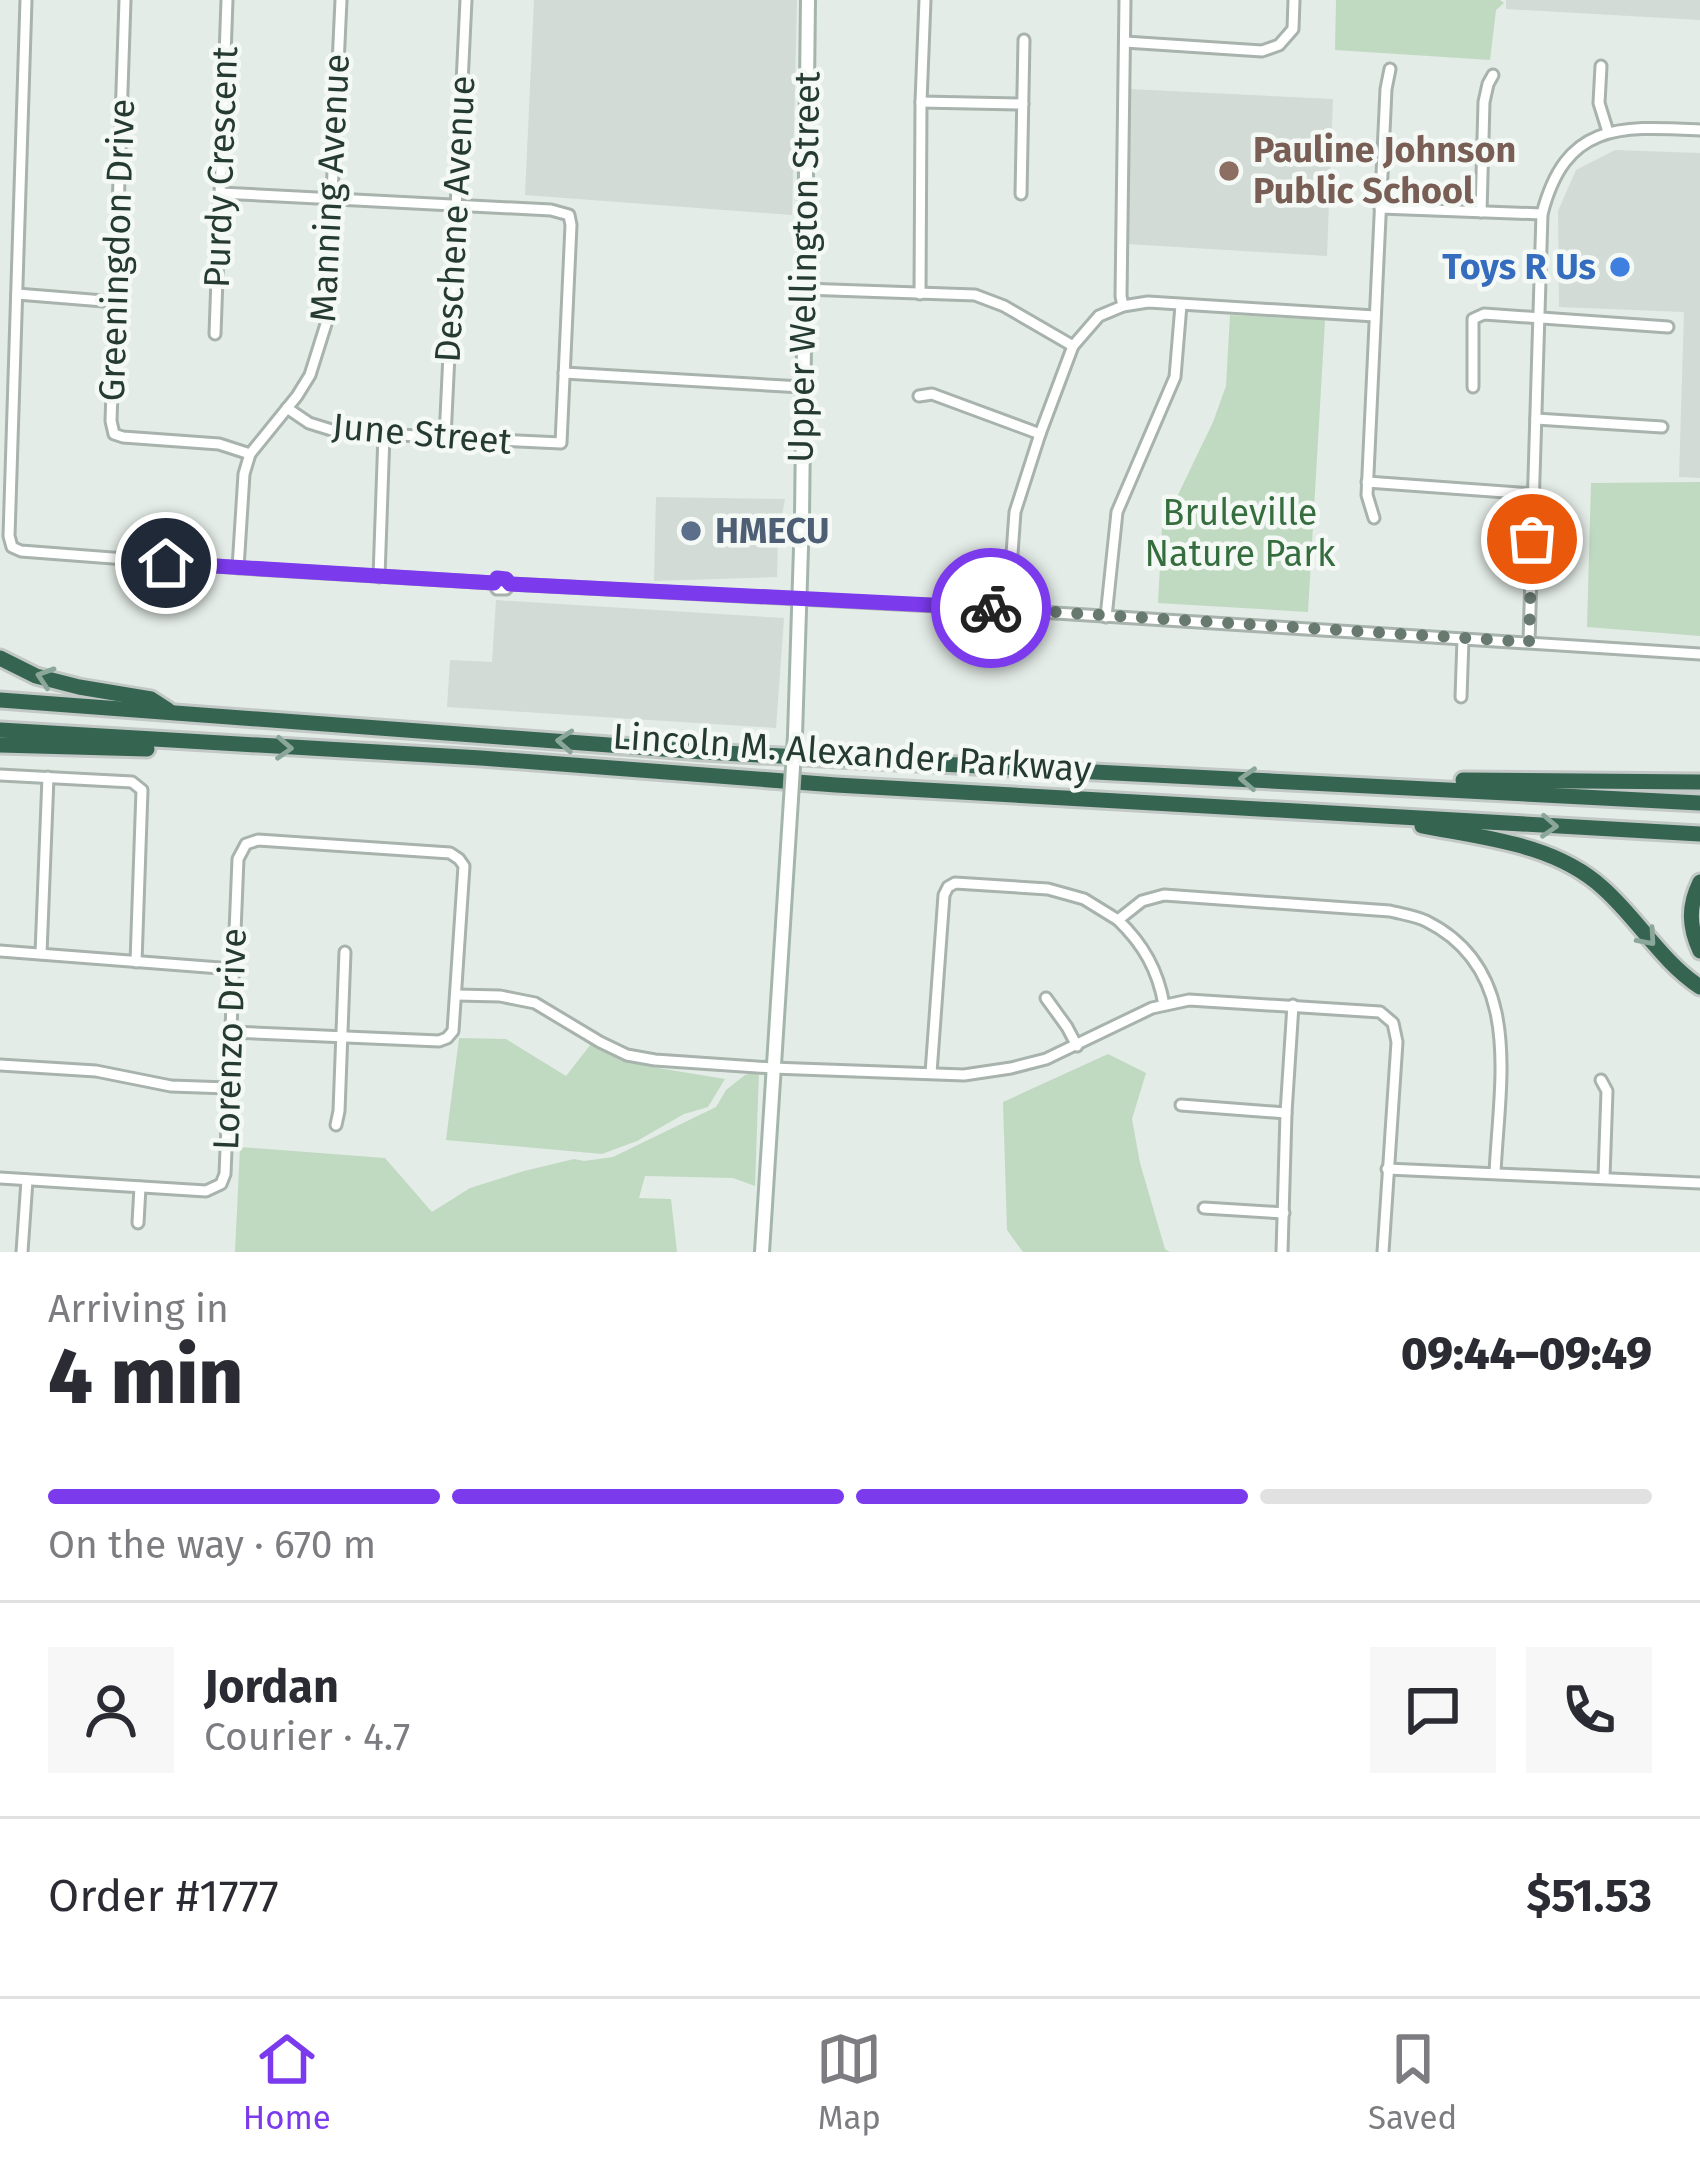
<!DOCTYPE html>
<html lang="en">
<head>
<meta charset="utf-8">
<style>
	:root { --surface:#fff; --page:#f7f7f7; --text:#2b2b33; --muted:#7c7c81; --line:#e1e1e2; --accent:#7c3aed }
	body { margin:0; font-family:"Fira Sans",sans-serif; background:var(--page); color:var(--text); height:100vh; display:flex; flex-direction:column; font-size:45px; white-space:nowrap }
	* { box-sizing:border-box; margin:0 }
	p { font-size:39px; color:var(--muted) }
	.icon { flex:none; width:66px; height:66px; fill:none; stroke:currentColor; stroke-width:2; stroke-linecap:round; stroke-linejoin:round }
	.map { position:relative; height:1252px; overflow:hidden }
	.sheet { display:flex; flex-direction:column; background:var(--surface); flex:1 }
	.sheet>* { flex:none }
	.pin { position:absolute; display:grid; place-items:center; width:102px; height:102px; color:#fff; margin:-51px; border:6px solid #fff; border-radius:50%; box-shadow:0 3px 12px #0007 }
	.courier { position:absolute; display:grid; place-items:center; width:120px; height:120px; margin:-60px; border:9px solid #7c3aed; border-radius:50%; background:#fff; color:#222; box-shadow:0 3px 15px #0007 }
	.head em { font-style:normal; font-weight:800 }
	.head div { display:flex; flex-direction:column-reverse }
	.head { display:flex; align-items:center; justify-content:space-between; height:204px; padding:0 48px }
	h1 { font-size:78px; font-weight:800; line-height:90px }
	.bar { display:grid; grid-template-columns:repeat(4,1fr); gap:18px 12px; align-content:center; height:144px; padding:0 48px }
	.bar i { height:15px; border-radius:9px; background:var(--line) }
	.bar .current { background:var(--accent) }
	.bar p { grid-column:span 4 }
	.line { display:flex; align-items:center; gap:30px; padding:0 48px; border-top:3px solid var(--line) }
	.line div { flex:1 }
	.round { display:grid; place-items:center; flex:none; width:126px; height:126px; border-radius:0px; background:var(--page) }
	.dock { display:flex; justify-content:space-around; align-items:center; height:168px; border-top:3px solid var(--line); background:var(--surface); font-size:33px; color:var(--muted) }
	.dock a { display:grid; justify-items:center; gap:6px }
	.dock .current { color:var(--accent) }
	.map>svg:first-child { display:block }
</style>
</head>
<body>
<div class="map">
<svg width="1700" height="1252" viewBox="0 0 1700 1252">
	<rect width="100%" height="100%" fill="#e4ece7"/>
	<g fill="#d2dbd5">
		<polygon points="534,0 797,0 792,215 525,195"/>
		<polygon points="1506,0 1700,0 1700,20 1506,9"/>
		<polygon points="1130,89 1333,99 1327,256 1127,244"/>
		<polygon points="1615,150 1700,153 1700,478 1679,477 1684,312 1559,307 1558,211 1576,170"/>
		<polygon points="656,497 785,499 778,536 777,577 654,581"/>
		<polygon points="496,600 784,618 776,728 447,707 450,660 492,662"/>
	</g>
	<g fill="#c0dac1">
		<polygon points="1336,0 1500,0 1504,3 1496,10 1490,60 1335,50"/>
		<polygon points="1230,315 1325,320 1308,612 1158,603 1162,528 1213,422 1226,386"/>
		<polygon points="1700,482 1700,636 1587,627 1591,483"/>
		<polygon points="459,1038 506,1039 566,1076 591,1044 646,1066 725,1079 708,1107 684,1114 637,1141 602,1154 446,1140"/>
		<polygon points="1108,1054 1146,1073 1132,1119 1140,1163 1165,1249 1170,1252 1023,1252 1007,1230 1003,1102"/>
		<polygon points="759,1071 755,1186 733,1178 645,1176 639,1198 671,1199 677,1252 235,1252 240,1147 385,1158 432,1212 470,1188 524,1171 574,1159 584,1161 613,1157 716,1107 726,1090 745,1075"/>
	</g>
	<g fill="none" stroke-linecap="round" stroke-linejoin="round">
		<g stroke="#a7b3ac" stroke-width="15">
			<g id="street">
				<polyline points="26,0 9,536 12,547 21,551 257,569 493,583 497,589 506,589 510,584 993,609 1700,654"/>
				<polyline points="125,0 111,421 114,434 123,437 219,444 250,454"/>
				<polyline points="1125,42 1262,51 1279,45 1293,29 1294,0"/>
				<polyline points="1601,66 1599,103 1608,132"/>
				<polyline points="921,102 1023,104"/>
				<polyline points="220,193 551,210 569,215 571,225 561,443 338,432 309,423 287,408"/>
				<polyline points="1021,194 1024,40"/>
				<polyline points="1380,208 1542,214"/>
				<polyline points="1481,212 1484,102 1488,84 1493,75"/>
				<polyline points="803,289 975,295 1004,306 1073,346"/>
				<polyline points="17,294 116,302"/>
				<polyline points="920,294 921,102 925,0"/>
				<polyline points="1123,306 1121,296 1125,0"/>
				<polyline points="215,334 227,0"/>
				<polyline points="564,373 802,387"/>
				<polyline points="1473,387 1473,319 1484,314 1668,327"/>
				<polyline points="919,396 932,394 1040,434"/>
				<polyline points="1536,419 1662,427"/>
				<polyline points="445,438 466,0"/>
				<polyline points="1367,482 1534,494"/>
				<polyline points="1374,518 1367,495 1386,89 1390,69"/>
				<polyline points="238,568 244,474 250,454 297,396 310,375 326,324 341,0"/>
				<polyline points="379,577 384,434"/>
				<polyline points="1008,610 1015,512 1040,434 1073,346 1099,316 1123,306 1148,302 1375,316"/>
				<polyline points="1106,617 1117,512 1175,377 1181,305"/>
				<path d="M1529,642L1542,214C1566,122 1619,126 1700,130"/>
				<polyline points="1461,697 1463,639"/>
				<polyline points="0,775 132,782 142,790 136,962"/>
				<path d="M1118,920C1143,944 1158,970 1164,1005"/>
				<polyline points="0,951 233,969"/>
				<polyline points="41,953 48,777"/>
				<polyline points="457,995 500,996 535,1003 600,1042 627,1055 655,1060 772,1068 964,1075 1011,1068 1046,1059 1152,1008 1189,1000 1380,1012 1393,1023 1397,1042 1383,1252"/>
				<polyline points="1046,998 1067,1027 1077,1046"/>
				<polyline points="0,1065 96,1071 171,1086 228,1088"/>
				<path d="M931,1073L944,895L948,887L955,883L1048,889L1084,899L1118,920L1142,901L1164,895L1390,911C1402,914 1416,916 1426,921C1525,970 1499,1083 1495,1173"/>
				<polyline points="1601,1080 1607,1091 1604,1177"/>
				<polyline points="1181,1105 1286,1113"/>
				<polyline points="336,1125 339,1111 345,952"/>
				<polyline points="1387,1169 1700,1183"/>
				<polyline points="0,1178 206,1191 221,1184 225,1174 238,859 246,844 258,840 450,853 459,859 464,866 453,1031 447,1038 439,1041 231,1032"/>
				<polyline points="1204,1208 1284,1213"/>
				<polyline points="138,1223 140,1187"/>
				<polyline points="22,1252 27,1180"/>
				<polyline points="1282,1252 1286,1113 1293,1005"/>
			</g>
		</g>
		<g stroke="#a4b6ac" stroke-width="18">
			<g id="secondary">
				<polyline points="795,735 802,517 808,0"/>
				<polyline points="762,1252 791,799"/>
			</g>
		</g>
		<g stroke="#c2c8c5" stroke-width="21">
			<g id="highway">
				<polyline points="0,658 36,676 79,687 151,699 168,710"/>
				<polyline points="0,700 703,752 1700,803"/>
				<polyline points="0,730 481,758 836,785 1700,834"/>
				<polyline points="0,745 147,749"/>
				<polyline points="1463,780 1700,782"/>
				<path d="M1422,826C1484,838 1555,844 1603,888C1638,919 1661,961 1700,987"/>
				<path d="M1700,882C1688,906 1689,927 1700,951"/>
			</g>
		</g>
		<use href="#street" stroke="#fff" stroke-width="9"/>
		<use href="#secondary" stroke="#fff" stroke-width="12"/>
		<use href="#highway" stroke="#356450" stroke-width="15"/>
		<g stroke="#a4b6ac" stroke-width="18" stroke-linecap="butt">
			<polyline id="secondary-bridge" points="791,799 795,735"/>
		</g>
		<use href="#secondary-bridge" stroke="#fff" stroke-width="12"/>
	</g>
	<defs><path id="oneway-chevron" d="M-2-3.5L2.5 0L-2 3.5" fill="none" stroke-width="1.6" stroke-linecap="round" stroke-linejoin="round" transform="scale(3)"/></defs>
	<g stroke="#8ba79a">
		<use href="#oneway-chevron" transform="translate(45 677) rotate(-162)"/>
		<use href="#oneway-chevron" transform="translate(565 741) rotate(-176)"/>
		<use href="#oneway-chevron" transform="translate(284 748) rotate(3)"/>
		<use href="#oneway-chevron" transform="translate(1248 779) rotate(-177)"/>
		<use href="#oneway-chevron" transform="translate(1549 826) rotate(3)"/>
		<use href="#oneway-chevron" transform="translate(1648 938) rotate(49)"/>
	</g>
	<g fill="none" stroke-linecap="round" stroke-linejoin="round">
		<polyline stroke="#687970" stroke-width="12" stroke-dasharray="0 21.6" points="991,608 1529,642 1532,539"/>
		<polyline stroke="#7c3aed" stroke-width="15" points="166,563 494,583 497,578 506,579 510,584 991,608"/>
	</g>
	<circle fill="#8d6e63" stroke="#f4f9f5" stroke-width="4.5" cx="1229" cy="171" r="12"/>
	<circle fill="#3f7fe0" stroke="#f4f9f5" stroke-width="4.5" cx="1620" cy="267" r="12"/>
	<circle fill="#5c6f8a" stroke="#f4f9f5" stroke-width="4.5" cx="691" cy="531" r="12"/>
	<g text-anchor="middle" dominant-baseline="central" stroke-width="9" stroke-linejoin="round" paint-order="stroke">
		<g font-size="36" font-weight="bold" fill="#785e54" stroke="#f4f9f5" text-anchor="start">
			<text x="1253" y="150">Pauline Johnson<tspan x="1253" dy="41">Public School</tspan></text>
		</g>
		<g font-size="36" fill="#263b30" stroke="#f4f9f5">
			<text transform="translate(221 167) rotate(-88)">Purdy Crescent</text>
			<text transform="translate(330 188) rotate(-87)">Manning Avenue</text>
			<text transform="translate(455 219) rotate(-87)">Deschene Avenue</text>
			<text transform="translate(117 250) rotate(-88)">Greeningdon Drive</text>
			<text transform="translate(804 267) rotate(-89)">Upper Wellington Street</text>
			<text transform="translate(422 434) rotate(5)">June Street</text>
			<text transform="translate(852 753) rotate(4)">Lincoln M. Alexander Parkway</text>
			<text transform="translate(230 1039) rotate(-88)">Lorenzo Drive</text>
		</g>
		<g font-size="36" font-weight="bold" fill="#366cbe" stroke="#f4f9f5" text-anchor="end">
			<text x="1596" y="267">Toys R Us</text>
		</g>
		<g font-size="36" fill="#356d3e" stroke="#f4f9f5">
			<text x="1240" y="513">Bruleville<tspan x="1240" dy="41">Nature Park</tspan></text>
		</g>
		<g font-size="36" font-weight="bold" fill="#4e5e75" stroke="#f4f9f5" text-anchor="start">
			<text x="715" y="531">HMECU</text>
		</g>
	</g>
</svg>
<div class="pin" style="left:1532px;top:539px;background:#ea580c"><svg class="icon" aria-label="bag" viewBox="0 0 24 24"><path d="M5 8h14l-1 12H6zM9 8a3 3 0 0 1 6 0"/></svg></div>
<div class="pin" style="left:166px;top:563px;background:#1f2937"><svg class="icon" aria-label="home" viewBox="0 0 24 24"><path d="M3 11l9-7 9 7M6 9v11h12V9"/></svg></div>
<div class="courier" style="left:991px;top:608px"><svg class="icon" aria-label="bike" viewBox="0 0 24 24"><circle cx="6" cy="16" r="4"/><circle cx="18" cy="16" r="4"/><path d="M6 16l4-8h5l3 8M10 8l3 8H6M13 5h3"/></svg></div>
</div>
<section class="sheet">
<div class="head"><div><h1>4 min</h1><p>Arriving in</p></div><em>09:44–09:49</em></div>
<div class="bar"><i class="current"></i><i class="current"></i><i class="current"></i><i></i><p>On the way · 670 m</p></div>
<div class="line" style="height:216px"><a class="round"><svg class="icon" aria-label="person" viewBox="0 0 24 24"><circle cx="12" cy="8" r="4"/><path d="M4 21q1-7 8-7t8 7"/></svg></a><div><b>Jordan</b><p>Courier · 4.7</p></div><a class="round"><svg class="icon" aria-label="chat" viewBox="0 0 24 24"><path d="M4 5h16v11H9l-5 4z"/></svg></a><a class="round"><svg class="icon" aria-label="phone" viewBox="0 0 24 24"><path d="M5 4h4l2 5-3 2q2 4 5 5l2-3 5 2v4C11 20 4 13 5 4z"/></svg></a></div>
<div class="line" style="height:156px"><div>Order #1777</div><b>$51.53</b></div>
</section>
<nav class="dock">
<a class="current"><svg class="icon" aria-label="home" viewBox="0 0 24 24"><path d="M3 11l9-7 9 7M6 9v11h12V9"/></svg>Home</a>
<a><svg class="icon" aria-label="map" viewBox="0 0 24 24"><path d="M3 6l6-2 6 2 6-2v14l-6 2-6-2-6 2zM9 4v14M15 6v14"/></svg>Map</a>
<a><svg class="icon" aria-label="saved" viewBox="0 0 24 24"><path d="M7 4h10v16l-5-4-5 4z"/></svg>Saved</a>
</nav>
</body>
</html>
